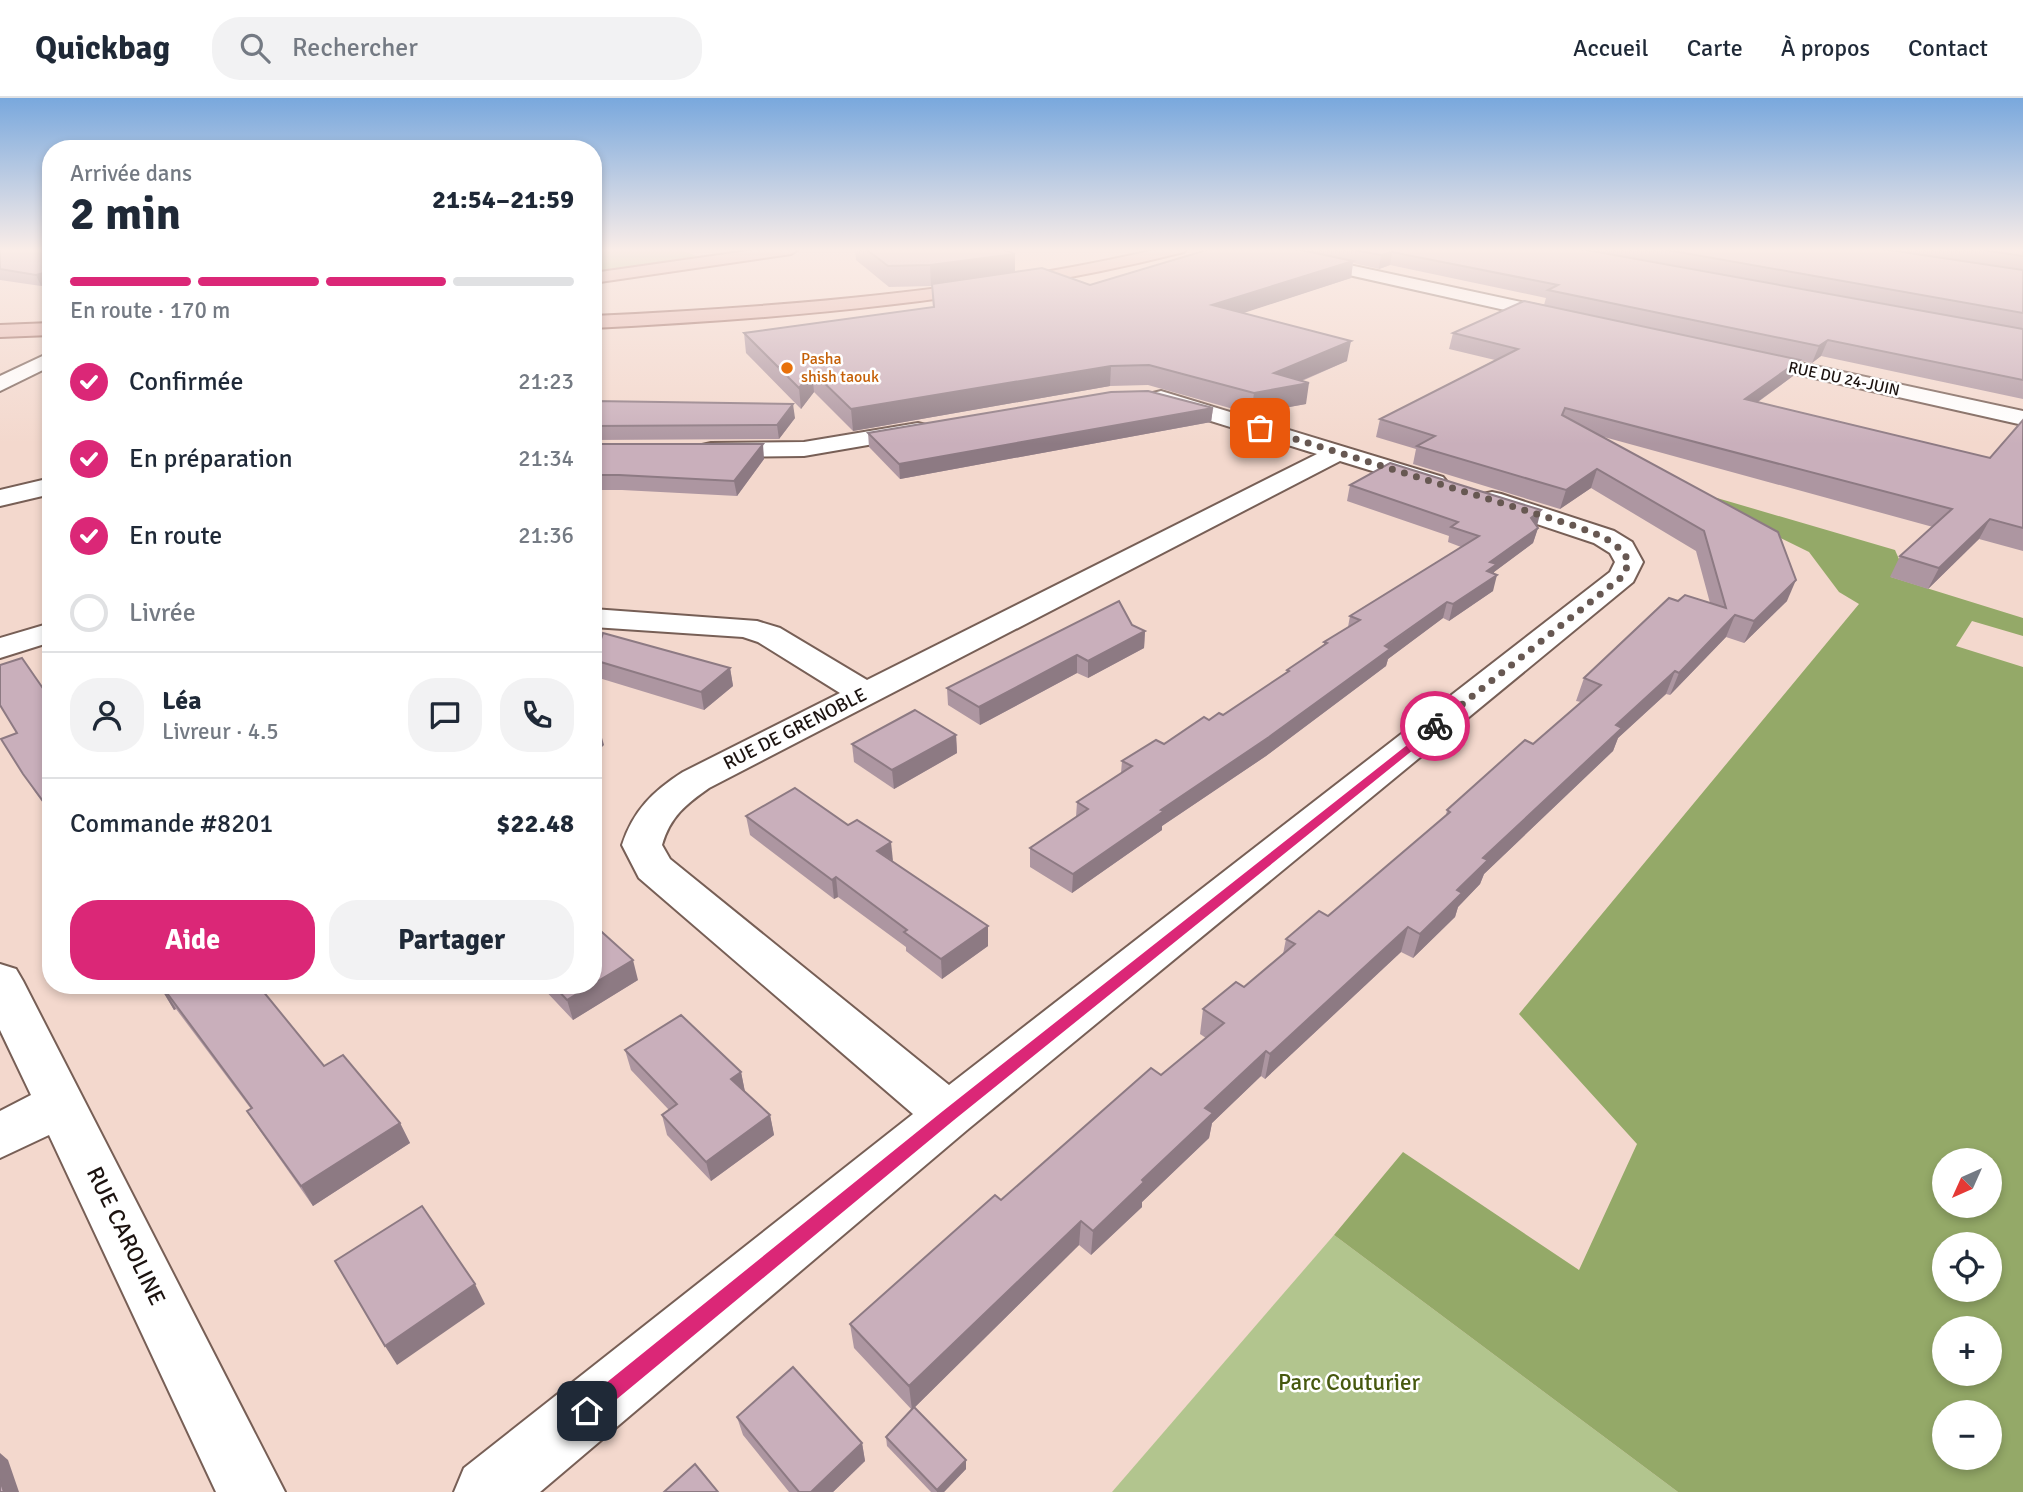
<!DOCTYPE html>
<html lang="fr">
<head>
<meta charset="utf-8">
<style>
	:root { --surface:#fff; --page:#f2f2f3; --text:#1f2937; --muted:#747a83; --line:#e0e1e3; --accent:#db2777 }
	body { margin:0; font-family:Signika,sans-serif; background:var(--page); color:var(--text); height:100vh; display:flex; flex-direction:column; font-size:26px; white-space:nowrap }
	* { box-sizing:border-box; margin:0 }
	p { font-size:23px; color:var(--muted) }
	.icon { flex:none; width:38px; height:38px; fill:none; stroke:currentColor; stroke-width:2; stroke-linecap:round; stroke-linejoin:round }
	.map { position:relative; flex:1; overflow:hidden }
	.sheet { position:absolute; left:42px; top:42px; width:560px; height:854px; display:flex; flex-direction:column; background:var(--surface); border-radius:28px; box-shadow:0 4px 10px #0003 }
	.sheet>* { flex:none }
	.needle { width:46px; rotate:225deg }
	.tools { position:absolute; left:1932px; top:1050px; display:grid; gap:14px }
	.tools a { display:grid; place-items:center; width:70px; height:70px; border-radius:50%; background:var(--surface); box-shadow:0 4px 10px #0003; font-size:35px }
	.pin { position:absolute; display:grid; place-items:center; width:60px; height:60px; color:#fff; margin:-30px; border-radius:14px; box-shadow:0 4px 10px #0006 }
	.courier { position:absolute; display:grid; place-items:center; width:70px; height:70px; margin:-35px; border:5px solid #db2777; border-radius:50%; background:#fff; color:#222; box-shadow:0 2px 9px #0007 }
	.overview em { font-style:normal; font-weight:800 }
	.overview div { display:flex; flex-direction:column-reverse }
	.overview { display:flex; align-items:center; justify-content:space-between; height:119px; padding:0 28px }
	h1 { font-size:46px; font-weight:800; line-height:52px }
	.bar { display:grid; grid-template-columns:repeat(4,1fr); gap:10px 7px; align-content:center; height:84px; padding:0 28px }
	.bar i { height:9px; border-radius:5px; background:var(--line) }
	.bar .active { background:var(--accent) }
	.bar p { grid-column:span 4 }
	.line { display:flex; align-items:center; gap:18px; padding:0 28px; border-top:2px solid var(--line) }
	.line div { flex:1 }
	.round { display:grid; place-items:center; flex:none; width:74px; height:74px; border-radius:28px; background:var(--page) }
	ol { padding:0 28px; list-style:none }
	li { display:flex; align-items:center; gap:21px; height:77px }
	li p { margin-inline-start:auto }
	li .icon { padding:7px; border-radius:50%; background:var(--accent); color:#fff; stroke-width:4 }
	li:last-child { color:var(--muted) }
	li i { width:38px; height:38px; border:4px solid var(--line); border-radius:50% }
	.button { display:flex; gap:14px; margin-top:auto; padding:14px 28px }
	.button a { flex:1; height:80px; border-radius:28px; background:var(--accent); color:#fff; font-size:28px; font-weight:800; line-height:80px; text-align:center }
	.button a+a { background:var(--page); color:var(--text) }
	header { display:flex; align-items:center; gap:42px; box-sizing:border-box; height:98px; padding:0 35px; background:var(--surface); border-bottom:2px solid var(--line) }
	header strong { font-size:33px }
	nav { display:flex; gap:38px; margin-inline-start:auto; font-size:24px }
	.search { width:490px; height:63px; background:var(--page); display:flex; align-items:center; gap:18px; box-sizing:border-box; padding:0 24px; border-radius:28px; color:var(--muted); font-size:26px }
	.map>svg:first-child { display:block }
</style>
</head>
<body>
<header>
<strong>Quickbag</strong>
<div class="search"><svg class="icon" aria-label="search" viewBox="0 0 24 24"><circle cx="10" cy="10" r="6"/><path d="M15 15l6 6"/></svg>Rechercher</div>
<nav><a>Accueil</a><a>Carte</a><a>À propos</a><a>Contact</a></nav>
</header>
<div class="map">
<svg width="2023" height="1394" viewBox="0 0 2023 1394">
	<rect width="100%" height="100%" fill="#f3d8cd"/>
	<g fill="#b2c58e">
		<polygon points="593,151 679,151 699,159 593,175"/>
		<polygon points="1334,1137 1678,1394 1112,1394"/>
	</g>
	<path fill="#94a968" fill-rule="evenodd" d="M1705,399L1717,400L1895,452L1902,468L1891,479L2023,520V538L1972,523L1956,548L2023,569V1394H1678L1334,1137L1403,1054L1579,1172L1637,1046L1519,916L1859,506L1839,494L1809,454L1705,403ZM1944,1062H1990V1108H1944ZM1944,1146H1990V1192H1944ZM1944,1230H1990V1276H1944ZM1944,1314H1990V1360H1944Z"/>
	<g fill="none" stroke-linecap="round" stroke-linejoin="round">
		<g stroke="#775f56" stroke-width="4">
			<g id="minor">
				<polygon points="1247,151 1275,151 1563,213 1572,219 1563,225 1255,156"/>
				<polygon points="1745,253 2023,313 2023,327 1738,263 1735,259 1738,255"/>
				<polygon points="51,254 51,268 0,293 0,278"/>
				<path d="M1161,293L1443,379L1447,384L1443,389L1434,392L1340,363L709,690C686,706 670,719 662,747L670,761L949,987L1610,474L1615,464L1610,455L1594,445L1483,408L1479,402L1483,396L1492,394L1501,396L1614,433L1632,444L1643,464L1633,484L967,1032L540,1394H454L464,1370L913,1016L639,780L622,747C633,713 653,693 683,674L840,595L758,544L743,539L593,529V511L757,523L780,530L867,582L1317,356L1153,305L1150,300L1153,295Z"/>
				<polygon points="918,325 926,327 930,332 926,337 804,358 711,359 702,357 699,352 702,347 711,345 804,344"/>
				<polygon points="51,380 51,396 0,408 0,392"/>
				<polygon points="51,525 51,544 0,560 0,540"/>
				<polygon points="0,866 16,871 23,883 285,1394 216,1394 49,1037 0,1060 0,1013 31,997 0,932"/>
			</g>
		</g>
		<g stroke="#936056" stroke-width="4">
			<g id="major">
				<polygon points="761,151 799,151 791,156 593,185 593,175"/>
				<path d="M1159,151H1186L1184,154C990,203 792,220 593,230V218C784,209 973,194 1159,151Z"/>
				<polygon points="51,225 51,237 0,239 0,227"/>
			</g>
		</g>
		<use href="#minor" fill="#fff" fill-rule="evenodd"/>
		<use href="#major" fill="#e5b8b0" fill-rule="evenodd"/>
	</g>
	<g fill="#ad96a1">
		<polygon points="0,151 51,151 41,188 0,182"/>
		<polygon points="855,151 1002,151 1015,174 1090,187 1210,151 1581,151 2023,231 2023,301 1821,258 1812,265 1544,207 1546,200 1390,167 1379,171 1353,165 1351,180 1242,215 1347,263 1302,283 1306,306 1251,316 1148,287 1110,288 853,333 814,294 801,311 746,255 744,235 933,209 932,188 889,189 856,162"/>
		<polygon points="1584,151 2023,151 2023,231"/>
		<polygon points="1453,235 1793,278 1758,304 1990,360 2023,322 2023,453 1979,441 1928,491 1890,479 1900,458 1933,429 1604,339 1787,503 1744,545 1726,539 1670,597 1666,596 1618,640 1613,653 1484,776 1480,786 1458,809 1455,819 1413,860 1401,854 1265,981 1261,978 1212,1025 1209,1040 1142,1104 1142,1109 1091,1157 1079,1147 912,1312 854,1250 850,1226 1001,1102 1161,977 1206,940 1200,936 1203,911 1244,889 1283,856 1286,841 1328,818 1446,717 1447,712 1533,646 1581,604 1576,603 1584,580 1678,503 1710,505 1696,453 1591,390 1560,411 1413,366 1416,351 1376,339 1380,321 1495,262 1449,251"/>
		<polygon points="593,303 795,320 779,341 593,342"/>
		<polygon points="1213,310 1211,324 900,381 869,349 868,335"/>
		<polygon points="593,346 764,361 737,398 622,392 593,392"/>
		<polygon points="1350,387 1537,428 1538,430 1533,445 1494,474 1493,493 1449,523 1443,520 1388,561 1386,568 1266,658 1162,728 1162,732 1072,795 1030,769 1030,750 1076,719 1077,704 1121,675 1122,663 1164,646 1209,622 1223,617 1287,575 1287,572 1324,548 1324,544 1348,529 1350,518 1461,449 1448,444 1449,438 1347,403"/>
		<polygon points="1132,527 1145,533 1144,550 1088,580 1077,575 980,627 948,607 947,590"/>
		<polygon points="594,562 730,570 733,588 704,612 599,580"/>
		<polygon points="51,602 51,716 35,694 1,641 17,635"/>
		<polygon points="956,637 957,655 894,691 854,664 852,646"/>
		<polygon points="746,718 893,764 988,828 988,848 942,881 906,853 906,849 838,799 834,801 750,737"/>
		<polygon points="638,882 573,922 540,887 593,887"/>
		<polygon points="159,887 324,968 400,1025 410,1045 313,1108 260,1033 247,1013 251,1011 176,911 174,912"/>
		<polygon points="625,952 741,974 745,994 770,1017 774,1037 711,1083 667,1037 662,1017 669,1012 631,972"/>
		<polygon points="737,1319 862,1345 865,1363 833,1394 789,1394 743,1337"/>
		<polygon points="886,1339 966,1371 944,1394 931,1394 887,1348"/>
	</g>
	<g fill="#8d7a83">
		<polygon points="1392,154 1390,167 1379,171 1381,157"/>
		<polygon points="1015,156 1015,176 931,188 930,167"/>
		<polygon points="1353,163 1351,180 1210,226 1212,207"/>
		<polygon points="51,173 51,185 41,188 36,177"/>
		<polygon points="1828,242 1821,258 1812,265 1819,248"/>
		<polygon points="1351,243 1347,263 1286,289 1309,285 1306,306 1251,316 1254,295 1274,275"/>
		<polygon points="1800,262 1793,278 1738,318 1745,301"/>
		<polygon points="1111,268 1110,288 853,333 851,311"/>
		<polygon points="812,273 814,294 801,311 799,290"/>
		<polygon points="793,306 795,320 779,341 777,327"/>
		<polygon points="1213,310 1211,324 900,381 899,366"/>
		<polygon points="763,346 764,361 737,398 734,383"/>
		<polygon points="1597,371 1591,390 1560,411 1566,392"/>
		<polygon points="1541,412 1537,428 1531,420"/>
		<polygon points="1990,421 1979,441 1928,491 1939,470"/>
		<polygon points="1538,430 1533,445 1494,474 1493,480 1497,477 1493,493 1449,523 1453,506 1490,464"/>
		<polygon points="1796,482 1787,503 1744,545 1754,523"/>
		<polygon points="1447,504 1443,520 1388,561 1386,568 1266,658 1162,728 1162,732 1072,795 1073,776"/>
		<polygon points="1735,517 1726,539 1670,597 1679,575"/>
		<polygon points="1145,533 1144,550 1088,580 1088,563"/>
		<polygon points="1077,557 1077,575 980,627 979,609"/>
		<polygon points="730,570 733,588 704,612 701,594"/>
		<polygon points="1675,573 1666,596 1618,640 1613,653 1484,776 1480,786 1458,809 1455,819 1413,860 1420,836 1457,792 1483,760 1616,627"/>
		<polygon points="599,629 604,647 593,658 593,635"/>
		<polygon points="956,637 957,655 894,691 892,672"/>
		<polygon points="891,744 893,763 877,753"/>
		<polygon points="836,779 838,799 834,801 832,782"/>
		<polygon points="988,828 988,848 942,881 941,861"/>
		<polygon points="1408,829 1401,854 1265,981 1270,956"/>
		<polygon points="633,862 638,882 573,922 567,902 591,887 593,887 593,886"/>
		<polygon points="164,891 176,911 174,912 162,892"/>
		<polygon points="1266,953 1261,978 1212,1025 1209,1040 1142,1104 1142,1109 1091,1157 1093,1133 1142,1082 1205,1010"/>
		<polygon points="741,974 745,994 731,981"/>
		<polygon points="770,1017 774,1037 711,1083 706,1064"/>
		<polygon points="400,1025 410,1045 313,1108 301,1088"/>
		<polygon points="1081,1123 1079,1147 912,1312 909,1288"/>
		<polygon points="475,1186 485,1206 397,1267 385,1248"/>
		<polygon points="862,1345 865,1363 833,1394 811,1394"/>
		<polygon points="0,1355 8,1362 19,1394 4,1394 0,1382"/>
		<polygon points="966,1362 966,1371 944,1394 937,1394 937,1392"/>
	</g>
	<g fill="#c9afbb" stroke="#8d7a83" stroke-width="2">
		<polygon points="0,151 51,151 51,173 36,177 0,171"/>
		<polygon points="866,151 1002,151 1015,156 930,167 888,168"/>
		<polygon points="1210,151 1296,151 1353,163 1212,207 1351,243 1274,275 1309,285 1254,295 1149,267 1111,268 851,311 812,273 799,290 744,235 934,209 932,186 1042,170 1090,187"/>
		<polygon points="1350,151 1581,151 2023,231 2023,282 1828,242 1819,248 1548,192 1558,187 1392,154 1381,157"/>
		<polygon points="1662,151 1882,151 2023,172 2023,215"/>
		<polygon points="1977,151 2023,151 2023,158"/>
		<polygon points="1524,203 1800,262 1745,301 1990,360 2023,322 2023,430 1990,421 1939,470 1900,458 1952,411 1565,310 1562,317 1778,434 1796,482 1754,523 1735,517 1679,575 1675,573 1616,627 1622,630 1483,760 1488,762 1457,792 1462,795 1420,836 1408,829 1270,956 1266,953 1205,1010 1213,1015 1142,1082 1144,1084 1093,1133 1081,1123 909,1288 850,1226 995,1097 1001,1102 1151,970 1161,977 1224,925 1203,911 1236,884 1244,889 1295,846 1286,841 1319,813 1328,818 1450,714 1447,712 1525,642 1533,646 1601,587 1584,580 1669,500 1678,503 1685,497 1726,510 1704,433 1597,371 1566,392 1417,348 1435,338 1380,321 1518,251 1453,235"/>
		<polygon points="1148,293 1213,310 899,366 868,335 1111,294"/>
		<polygon points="593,303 793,306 777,327 593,328"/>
		<polygon points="51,341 51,368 44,342"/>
		<polygon points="593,346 763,346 734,383 619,377 593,377"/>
		<polygon points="1390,365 1541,412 1531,420 1538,430 1490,464 1497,466 1487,473 1497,477 1453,506 1447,504 1385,548 1390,551 1269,639 1161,712 1164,713 1073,776 1030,750 1088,711 1077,704 1132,668 1122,663 1156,642 1164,646 1204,619 1209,622 1219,615 1223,617 1289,573 1287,572 1327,545 1324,544 1360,522 1350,518 1479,438 1451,429 1458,424 1350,387"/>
		<polygon points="51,403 51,476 50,476 46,405"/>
		<polygon points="1119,503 1132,527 1145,533 1088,563 1077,557 979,609 947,590"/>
		<polygon points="603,535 730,570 701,594 594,562"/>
		<polygon points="22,560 51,602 51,714 23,676 1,641 17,635 0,607 0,567"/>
		<polygon points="915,612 956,637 892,672 852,646"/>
		<polygon points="593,628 599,629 593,635"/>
		<polygon points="795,690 848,727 857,722 891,744 877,753 988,828 941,861 904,834 907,832 836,779 832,782 746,718"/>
		<polygon points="593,826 633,862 593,886"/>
		<polygon points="159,887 258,887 324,968 343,957 400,1025 301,1088 247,1013 252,1010 164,891 162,892"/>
		<polygon points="553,887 591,887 567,902"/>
		<polygon points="681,917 741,974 731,981 770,1017 706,1064 662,1017 677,1006 625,952"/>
		<polygon points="422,1108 475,1186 385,1248 335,1163"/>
		<polygon points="793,1269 862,1345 811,1394 799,1394 737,1319"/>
		<polygon points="914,1309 966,1362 937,1392 886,1339"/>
		<polygon points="695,1366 718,1394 664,1394"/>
		<polygon points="0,1382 4,1394 0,1394"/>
	</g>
	<linearGradient id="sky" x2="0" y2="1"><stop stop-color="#79a8dd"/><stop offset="0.44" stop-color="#faede8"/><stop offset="1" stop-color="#faede8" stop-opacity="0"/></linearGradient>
	<rect width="2023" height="346" fill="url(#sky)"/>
	<polygon fill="#db2777" points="1435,625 1439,626 1439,631 954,1022 594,1320 587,1322 580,1320 578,1313 580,1306 943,1013"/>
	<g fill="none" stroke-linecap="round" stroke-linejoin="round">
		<path stroke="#675852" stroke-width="7" stroke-dasharray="0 12.6" d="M1260,330L1575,428C1598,437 1618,442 1629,464L1623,478L1435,628"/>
	</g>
	<circle fill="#e8710a" stroke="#fff" stroke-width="2.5" cx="787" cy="270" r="7"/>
	<g text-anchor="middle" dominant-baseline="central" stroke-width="5" stroke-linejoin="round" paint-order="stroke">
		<g font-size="16" fill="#c56008" stroke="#fff" text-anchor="start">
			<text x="801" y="261">Pasha<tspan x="801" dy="18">shish taouk</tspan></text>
		</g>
		<g font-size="16" fill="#1c1310" stroke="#fff">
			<text transform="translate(1844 281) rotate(12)">RUE DU 24-JUIN</text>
		</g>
		<g font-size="19" fill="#1c1310" stroke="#fff">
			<text transform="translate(795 631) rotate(-27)">RUE DE GRENOBLE</text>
		</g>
		<g font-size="23" fill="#1c1310" stroke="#fff">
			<text transform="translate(126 1138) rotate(64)">RUE CAROLINE</text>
		</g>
		<g font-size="23" fill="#46580f" stroke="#fff">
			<text x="1349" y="1284">Parc Couturier</text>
		</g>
	</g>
</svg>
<div class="tools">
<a><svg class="needle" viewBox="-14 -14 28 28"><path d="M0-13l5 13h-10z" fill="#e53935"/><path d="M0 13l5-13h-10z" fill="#747a83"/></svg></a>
<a><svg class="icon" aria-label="locate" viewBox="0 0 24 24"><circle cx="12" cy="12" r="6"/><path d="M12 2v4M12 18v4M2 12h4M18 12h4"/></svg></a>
<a>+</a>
<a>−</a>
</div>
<div class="pin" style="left:1260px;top:330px;background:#ea580c"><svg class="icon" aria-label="bag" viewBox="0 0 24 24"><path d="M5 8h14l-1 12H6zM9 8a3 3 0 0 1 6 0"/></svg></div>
<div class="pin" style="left:587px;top:1313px;background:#1f2937"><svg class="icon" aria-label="home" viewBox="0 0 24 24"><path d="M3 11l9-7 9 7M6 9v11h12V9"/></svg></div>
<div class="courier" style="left:1435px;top:628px"><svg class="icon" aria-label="bike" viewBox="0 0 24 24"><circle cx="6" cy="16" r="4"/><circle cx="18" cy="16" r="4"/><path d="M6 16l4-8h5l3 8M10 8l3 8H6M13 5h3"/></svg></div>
<section class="sheet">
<div class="overview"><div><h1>2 min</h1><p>Arrivée dans</p></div><em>21:54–21:59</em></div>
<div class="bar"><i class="active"></i><i class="active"></i><i class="active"></i><i></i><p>En route · 170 m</p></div>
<ol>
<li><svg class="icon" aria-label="check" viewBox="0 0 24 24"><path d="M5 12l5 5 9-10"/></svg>Confirmée<p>21:23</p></li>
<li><svg class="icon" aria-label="check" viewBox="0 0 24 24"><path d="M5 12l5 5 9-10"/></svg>En préparation<p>21:34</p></li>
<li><svg class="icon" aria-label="check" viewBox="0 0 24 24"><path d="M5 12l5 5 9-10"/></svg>En route<p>21:36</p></li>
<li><i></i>Livrée</li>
</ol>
<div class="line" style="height:126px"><a class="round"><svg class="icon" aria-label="person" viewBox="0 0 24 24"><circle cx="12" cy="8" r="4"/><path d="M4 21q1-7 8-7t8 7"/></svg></a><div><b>Léa</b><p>Livreur · 4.5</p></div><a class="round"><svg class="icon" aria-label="chat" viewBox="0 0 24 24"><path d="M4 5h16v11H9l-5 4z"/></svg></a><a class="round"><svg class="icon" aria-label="phone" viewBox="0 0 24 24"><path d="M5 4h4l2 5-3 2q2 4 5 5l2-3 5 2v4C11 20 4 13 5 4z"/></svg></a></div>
<div class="line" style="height:91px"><div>Commande #8201</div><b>$22.48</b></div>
<div class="button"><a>Aide</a><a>Partager</a></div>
</section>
</div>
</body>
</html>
